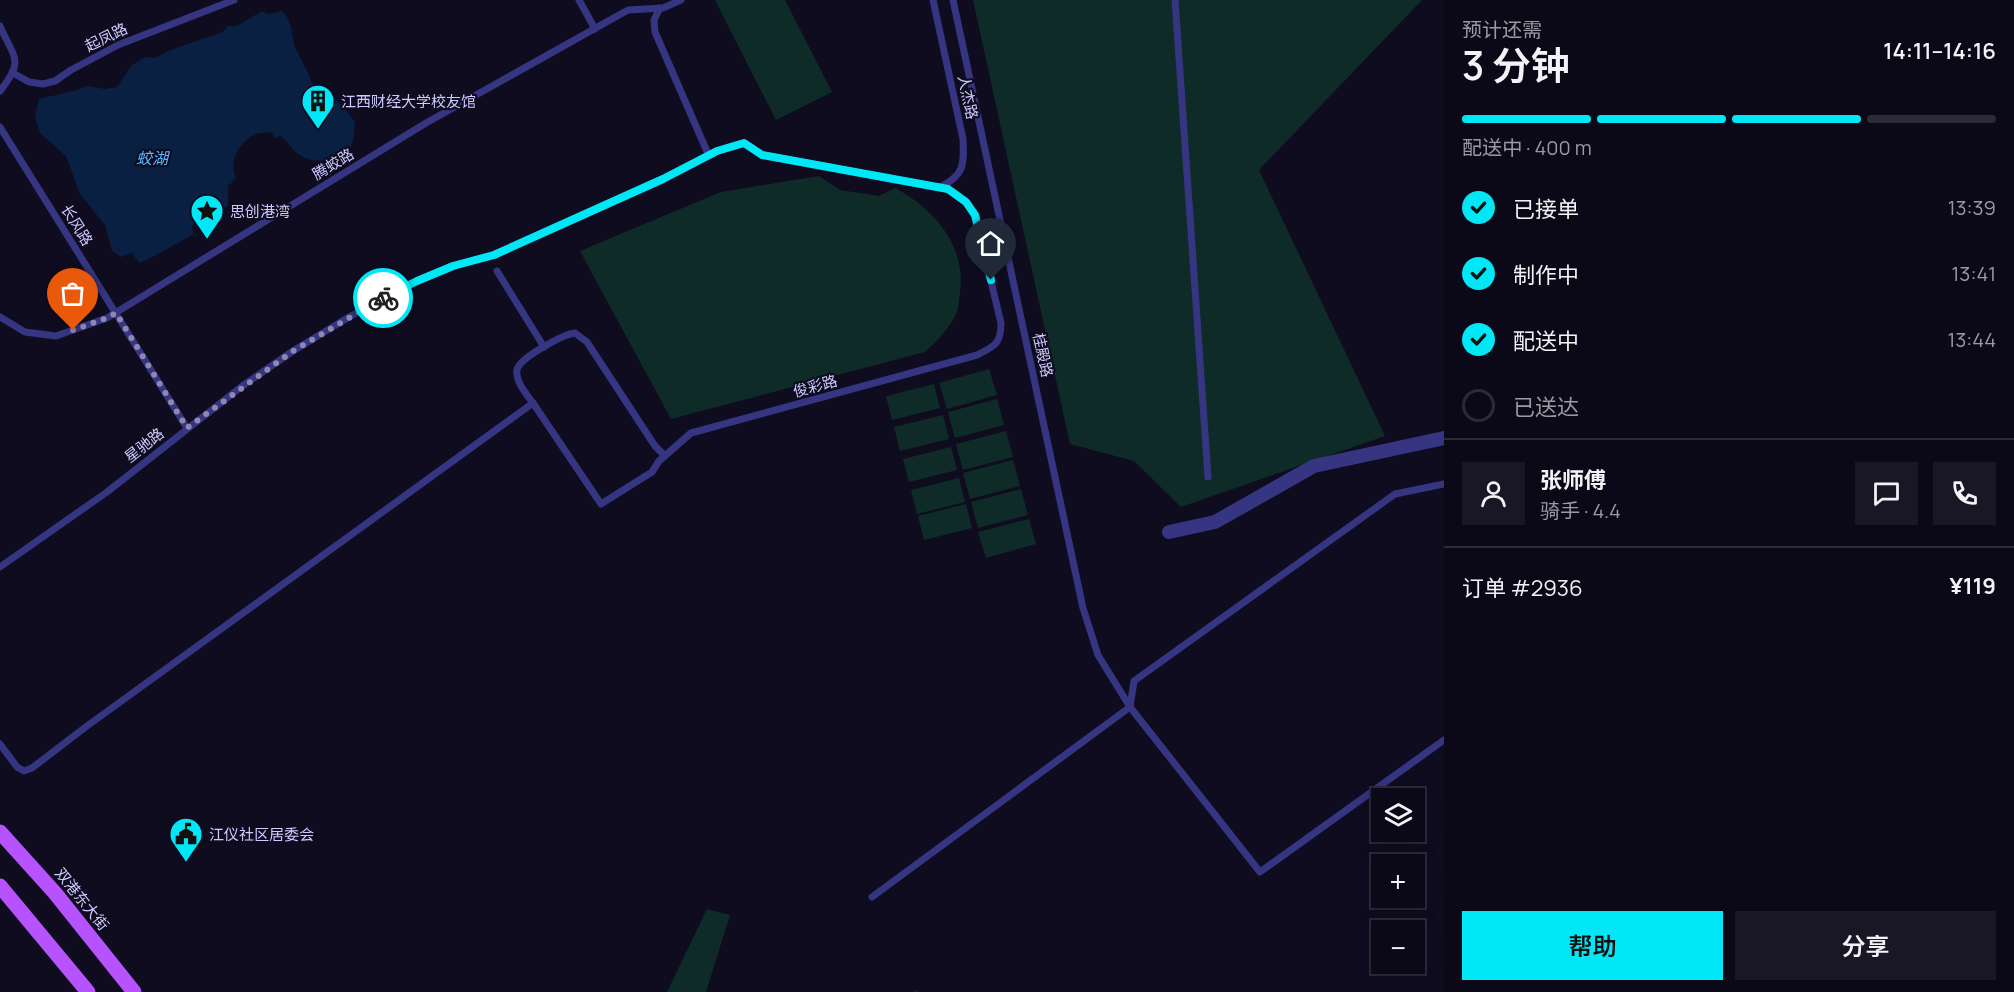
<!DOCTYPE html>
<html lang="zh">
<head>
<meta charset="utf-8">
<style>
	:root { --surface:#0b0918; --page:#191725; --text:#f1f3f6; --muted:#9a9aa2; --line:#2b2a37; --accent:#00e8f6 }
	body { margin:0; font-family:Manrope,"Noto Sans SC",sans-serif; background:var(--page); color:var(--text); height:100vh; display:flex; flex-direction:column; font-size:22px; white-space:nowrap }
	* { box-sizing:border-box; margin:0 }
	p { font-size:20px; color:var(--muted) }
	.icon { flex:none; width:33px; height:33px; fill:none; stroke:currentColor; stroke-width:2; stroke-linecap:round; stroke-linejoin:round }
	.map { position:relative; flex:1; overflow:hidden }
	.side { display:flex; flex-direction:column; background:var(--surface); width:570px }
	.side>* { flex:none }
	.fabs { position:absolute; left:1371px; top:788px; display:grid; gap:12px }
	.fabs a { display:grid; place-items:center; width:54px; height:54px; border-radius:0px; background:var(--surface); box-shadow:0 3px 15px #0003,0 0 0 2px var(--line); font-size:30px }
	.pin { position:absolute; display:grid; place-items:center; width:51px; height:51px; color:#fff; margin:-62px -26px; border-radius:50% 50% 50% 0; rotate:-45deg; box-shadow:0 0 6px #0007 }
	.pin .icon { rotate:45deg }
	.courier { position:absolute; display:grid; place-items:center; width:60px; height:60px; margin:-30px; border:4px solid #00e8f6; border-radius:50%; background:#fff; color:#222; box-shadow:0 2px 8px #0007 }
	.summary em { font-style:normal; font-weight:600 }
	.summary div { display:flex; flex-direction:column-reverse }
	.summary { display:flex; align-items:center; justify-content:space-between; height:102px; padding:0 18px }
	h1 { font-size:39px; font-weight:600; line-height:45px }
	.bar { display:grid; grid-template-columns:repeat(4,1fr); gap:9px 6px; align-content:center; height:72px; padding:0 18px }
	.bar i { height:8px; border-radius:4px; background:var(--line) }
	.bar .current { background:var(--accent) }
	.bar p { grid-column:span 4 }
	.line { display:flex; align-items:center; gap:15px; padding:0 18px; border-top:2px solid var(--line) }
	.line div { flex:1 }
	.round { display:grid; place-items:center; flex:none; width:63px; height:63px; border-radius:0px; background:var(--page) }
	ol { padding:0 18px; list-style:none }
	li { display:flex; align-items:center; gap:18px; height:66px }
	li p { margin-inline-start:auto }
	li .icon { padding:6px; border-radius:50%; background:var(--accent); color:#111; stroke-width:4 }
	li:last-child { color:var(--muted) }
	li i { width:33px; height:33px; border:3px solid var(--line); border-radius:50% }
	.action { display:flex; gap:12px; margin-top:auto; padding:12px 18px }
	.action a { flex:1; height:69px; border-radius:0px; background:var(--accent); color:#111; font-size:24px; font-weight:600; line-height:69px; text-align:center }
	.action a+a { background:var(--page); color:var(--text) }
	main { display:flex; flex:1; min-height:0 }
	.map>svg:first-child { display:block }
</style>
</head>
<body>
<main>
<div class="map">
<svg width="1444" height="992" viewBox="0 0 1444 992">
	<rect width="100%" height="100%" fill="#0f0c20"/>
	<g fill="#0f2b28">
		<polygon points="715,0 785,0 832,92 776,120"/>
		<polygon points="973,0 1422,0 1259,170 1385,436 1181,507 1134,461 1070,444"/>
		<path d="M819,176L840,190L879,196L895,188C937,210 969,250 959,299C959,303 958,308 957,312C950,328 937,341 925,352L671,419L580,251L721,192Z"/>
		<polygon points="989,369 997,395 947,409 939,383"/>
		<polygon points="934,384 940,408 892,420 886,396"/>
		<polygon points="997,399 1004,425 955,438 948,412"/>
		<polygon points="943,415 949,439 900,451 894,427"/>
		<polygon points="1006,431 1013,457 963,470 956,444"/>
		<polygon points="951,447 957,470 909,482 903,459"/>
		<polygon points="1013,460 1020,486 970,499 963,473"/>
		<polygon points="959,478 965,502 917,514 911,490"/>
		<polygon points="1021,489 1028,515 978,528 971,502"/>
		<polygon points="966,504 972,528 924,540 918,516"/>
		<polygon points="1029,519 1036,544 986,558 978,532"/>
		<polygon points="707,909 730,915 706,992 667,992"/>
	</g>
	<path fill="#092042" d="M262,11L268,14L282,11C293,21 291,34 295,47C301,60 309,72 313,86C329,89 346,109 355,122C354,130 355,138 351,146C342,164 311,165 297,153C291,148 287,141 281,136L275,138L271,132C266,133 260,132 256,134C240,142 228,160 236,178L228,186V206L191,226L194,234L147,260L139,263L132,253L121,257L112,251L105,225L80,194L66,156L40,133L35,117L39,99L77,90L86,86L105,89L117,87L132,65L146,57L155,58L173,49L223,32L228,26H237Z"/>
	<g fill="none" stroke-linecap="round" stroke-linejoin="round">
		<polyline stroke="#092042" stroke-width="4" points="916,992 917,992"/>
		<g stroke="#353581" stroke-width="7">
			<polyline points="579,0 595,29"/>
			<path d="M933,0L963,139C964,164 965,175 940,187"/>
			<polyline points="953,0 1083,608 1098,655 1130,707 1260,872 1444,740"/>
			<polyline points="1175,0 1208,477"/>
			<polyline points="660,8 654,20 655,32 709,156"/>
			<path d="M0,26C14,59 25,59 0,91"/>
			<polyline points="13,73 29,82 43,84 55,81 71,70 118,45 234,0"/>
			<polyline points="0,127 187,428"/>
			<polyline points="497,271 544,347"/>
			<polyline points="0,317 25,332 56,336 107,318 426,123 628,10 663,8 681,0"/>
			<path d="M0,567L107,492L241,387L293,351L349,317L417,281L453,266L494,255L663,179L717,151L744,143L762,155L948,189L966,202L975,215L1001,323C1001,344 995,346 977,355L691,433L659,461L652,472L601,504L533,403"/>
			<path d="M0,744L17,767L24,771L32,768L87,726L533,403C527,395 515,381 517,370C519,358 564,334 575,333L587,342L655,446L665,456"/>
			<polyline points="872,897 1130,707 1134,681 1395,494 1444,484"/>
		</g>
		<polyline stroke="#353581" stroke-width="14" points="1169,532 1215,522 1314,466 1444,438"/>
		<g stroke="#b752ff" stroke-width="15">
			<polyline points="0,832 55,893 134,992"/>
			<polyline points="0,886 88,992"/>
		</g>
	</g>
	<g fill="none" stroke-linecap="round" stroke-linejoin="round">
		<polyline stroke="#8c88b1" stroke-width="6" stroke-dasharray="0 10.8" points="73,330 107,318 116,313 187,428 293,351 383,298"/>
		<polyline stroke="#00e8f6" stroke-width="8" points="383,298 417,281 453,266 494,255 663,179 717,151 744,143 762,155 948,189 966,202 975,215 991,280"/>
	</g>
	<defs>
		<g id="building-pin" transform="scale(1.725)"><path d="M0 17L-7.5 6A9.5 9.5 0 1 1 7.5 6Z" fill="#00e8f6" stroke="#0f0c20"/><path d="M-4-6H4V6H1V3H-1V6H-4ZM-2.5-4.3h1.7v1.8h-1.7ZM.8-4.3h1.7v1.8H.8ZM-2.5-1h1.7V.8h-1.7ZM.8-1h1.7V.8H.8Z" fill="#111"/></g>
		<g id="sight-pin" transform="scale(1.725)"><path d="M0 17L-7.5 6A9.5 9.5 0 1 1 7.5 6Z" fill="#00e8f6" stroke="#0f0c20"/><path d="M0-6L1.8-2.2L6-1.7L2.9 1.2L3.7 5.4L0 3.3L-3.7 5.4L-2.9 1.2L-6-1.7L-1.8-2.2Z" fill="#111"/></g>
		<g id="civic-pin" transform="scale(1.725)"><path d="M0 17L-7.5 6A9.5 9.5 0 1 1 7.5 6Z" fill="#00e8f6" stroke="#0f0c20"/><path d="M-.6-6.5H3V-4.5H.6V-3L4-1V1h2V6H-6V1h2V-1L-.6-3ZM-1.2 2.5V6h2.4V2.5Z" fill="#111"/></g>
	</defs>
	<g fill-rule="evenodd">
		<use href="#building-pin" x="318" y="101"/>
		<use href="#sight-pin" x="207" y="211"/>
		<use href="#civic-pin" x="186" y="834"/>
	</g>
	<g text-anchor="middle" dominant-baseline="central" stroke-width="4.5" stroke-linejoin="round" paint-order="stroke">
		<g font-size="15" fill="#cfcbff" stroke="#0f0c20">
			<text transform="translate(106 37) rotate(-26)">起凤路</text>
			<text transform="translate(968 97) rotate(78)">人杰路</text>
			<text transform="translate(333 164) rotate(-31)">腾蛟路</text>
			<text transform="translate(77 225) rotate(58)">长风路</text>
			<text transform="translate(1043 355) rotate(78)">桂殿路</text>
			<text transform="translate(815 386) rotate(-15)">俊彩路</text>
			<text transform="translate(144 445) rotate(-38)">星驰路</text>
			<text transform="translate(82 899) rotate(51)">双港东大街</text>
		</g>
		<g font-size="15" fill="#cfcbff" stroke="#0f0c20" text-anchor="start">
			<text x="341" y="101">江西财经大学校友馆</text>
			<text x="230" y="211">思创港湾</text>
			<text x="209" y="834">江仪社区居委会</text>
		</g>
		<g font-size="16" font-style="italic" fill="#59b9ff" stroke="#0f0c20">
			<text x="152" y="158">蛟湖</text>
		</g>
	</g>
</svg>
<div class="fabs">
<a><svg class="icon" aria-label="layers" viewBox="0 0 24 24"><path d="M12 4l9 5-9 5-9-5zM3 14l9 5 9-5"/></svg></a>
<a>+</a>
<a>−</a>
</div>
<div class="pin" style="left:73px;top:330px;background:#ea580c"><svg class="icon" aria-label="bag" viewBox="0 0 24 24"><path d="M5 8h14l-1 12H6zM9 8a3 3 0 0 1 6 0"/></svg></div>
<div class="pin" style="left:991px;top:280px;background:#1f2937"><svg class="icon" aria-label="home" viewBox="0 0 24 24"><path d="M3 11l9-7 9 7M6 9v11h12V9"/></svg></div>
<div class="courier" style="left:383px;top:298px"><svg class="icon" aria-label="bike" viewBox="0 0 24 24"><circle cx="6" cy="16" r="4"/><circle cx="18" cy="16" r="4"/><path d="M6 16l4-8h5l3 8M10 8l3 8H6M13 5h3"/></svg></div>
</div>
<section class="side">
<div class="summary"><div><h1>3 分钟</h1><p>预计还需</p></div><em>14:11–14:16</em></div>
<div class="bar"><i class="current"></i><i class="current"></i><i class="current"></i><i></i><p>配送中 · 400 m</p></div>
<ol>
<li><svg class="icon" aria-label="check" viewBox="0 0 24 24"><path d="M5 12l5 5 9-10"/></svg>已接单<p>13:39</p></li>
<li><svg class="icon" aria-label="check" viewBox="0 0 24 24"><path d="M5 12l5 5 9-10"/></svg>制作中<p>13:41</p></li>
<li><svg class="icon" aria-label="check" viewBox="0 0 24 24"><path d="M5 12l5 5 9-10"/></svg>配送中<p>13:44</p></li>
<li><i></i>已送达</li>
</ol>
<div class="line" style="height:108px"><a class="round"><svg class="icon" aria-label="person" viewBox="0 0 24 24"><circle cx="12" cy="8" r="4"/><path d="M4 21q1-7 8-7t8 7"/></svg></a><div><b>张师傅</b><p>骑手 · 4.4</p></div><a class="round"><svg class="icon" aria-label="chat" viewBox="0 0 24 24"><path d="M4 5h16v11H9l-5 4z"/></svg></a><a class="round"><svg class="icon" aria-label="phone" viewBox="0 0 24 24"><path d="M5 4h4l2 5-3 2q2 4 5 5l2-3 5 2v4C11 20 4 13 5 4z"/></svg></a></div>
<div class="line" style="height:78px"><div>订单 #2936</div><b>¥119</b></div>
<div class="action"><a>帮助</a><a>分享</a></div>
</section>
</main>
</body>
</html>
